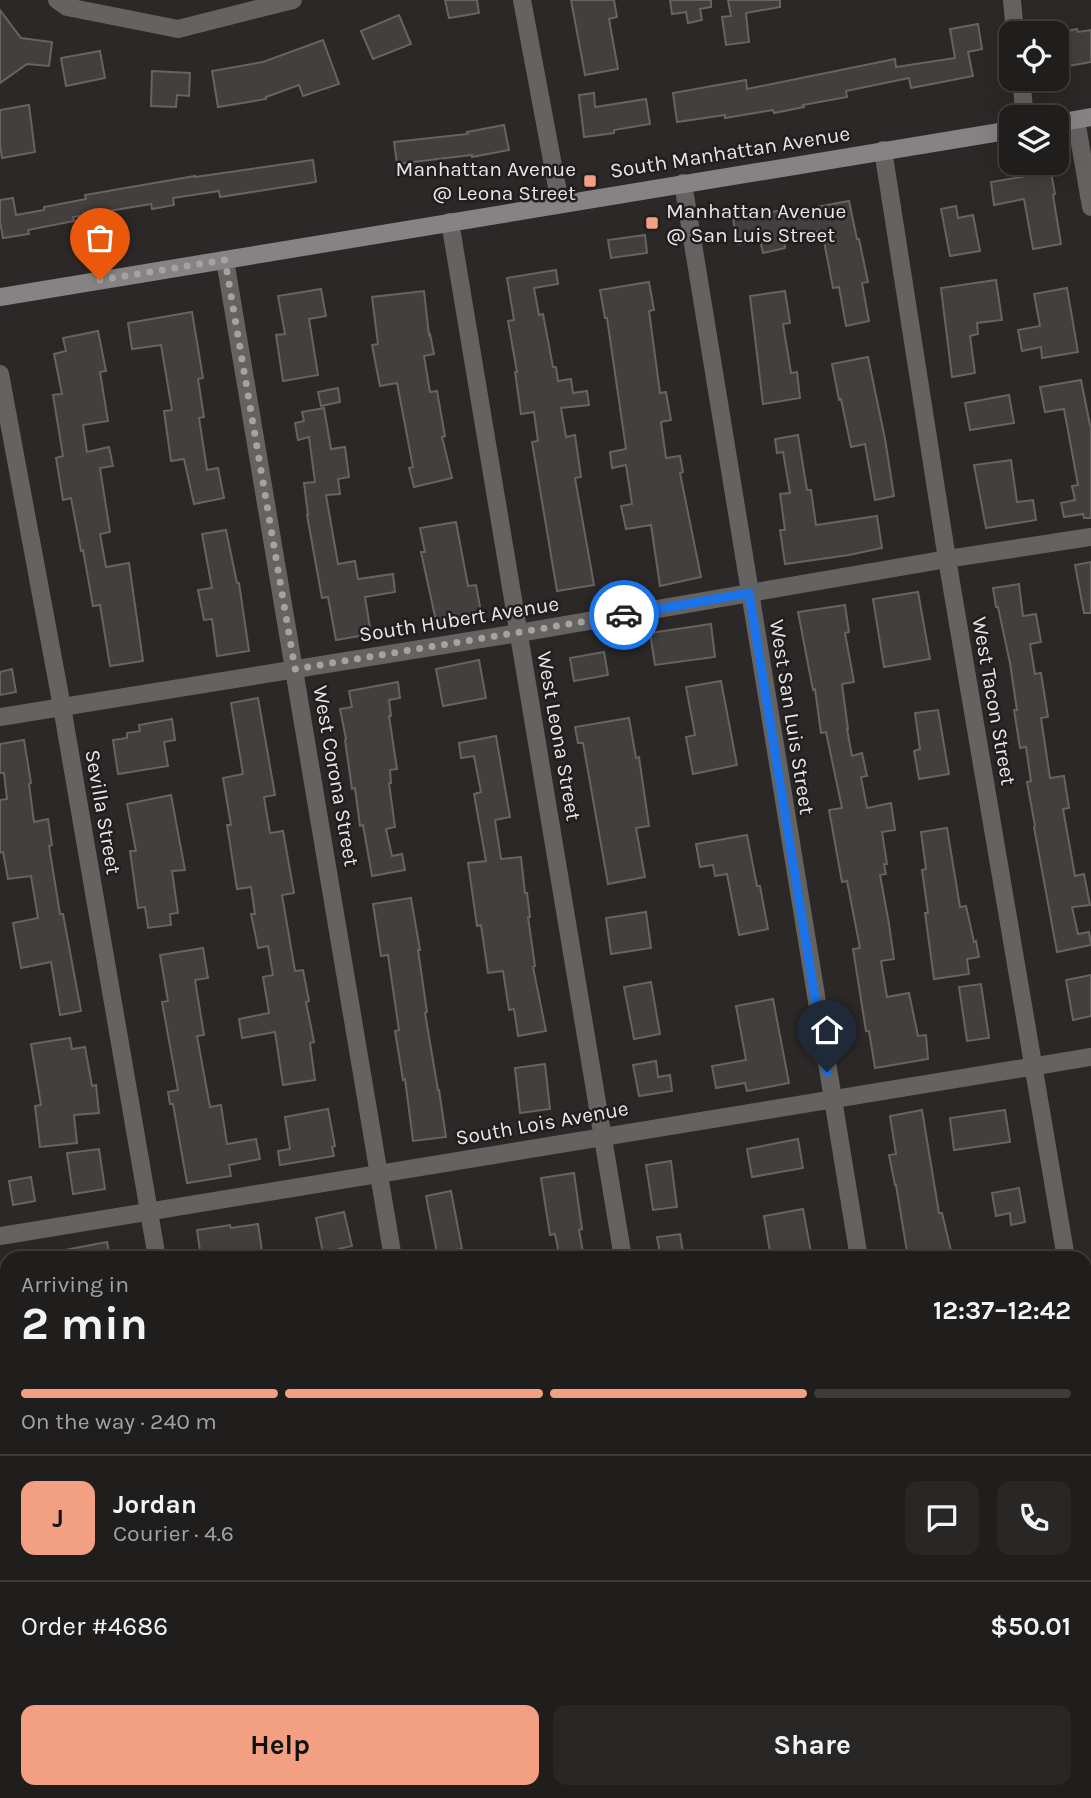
<!DOCTYPE html>
<html lang="en">
<head>
<meta charset="utf-8">
<style>
	:root { --surface:#201e1d; --page:#282726; --text:#f1f3f6; --muted:#a2a2a4; --line:#3d3c3b; --accent:#f2a081 }
	body { margin:0; font-family:Karla,sans-serif; background:var(--page); color:var(--text); height:100vh; display:flex; flex-direction:column; font-size:26px; white-space:nowrap }
	* { box-sizing:border-box; margin:0 }
	p { font-size:23px; color:var(--muted) }
	.icon { flex:none; width:38px; height:38px; fill:none; stroke:currentColor; stroke-width:2; stroke-linecap:round; stroke-linejoin:round }
	.map { position:relative; flex:1; overflow:hidden }
	.drawer { position:absolute; left:0px; top:1251px; width:1092px; height:548px; display:flex; flex-direction:column; background:var(--surface); border-radius:21px 21px 0 0; box-shadow:0 7px 28px #0002,0 0 0 2px var(--line) }
	.drawer>* { flex:none }
	.fabs { position:absolute; left:999px; top:21px; display:grid; gap:14px }
	.fabs a { display:grid; place-items:center; width:70px; height:70px; border-radius:14px; background:var(--surface); box-shadow:0 7px 28px #0002,0 0 0 2px var(--line); font-size:35px }
	.pin { position:absolute; display:grid; place-items:center; width:60px; height:60px; color:#fff; margin:-72px -30px; border-radius:50% 50% 50% 0; rotate:-45deg; box-shadow:0 0 7px #0007 }
	.pin .icon { rotate:45deg }
	.courier { position:absolute; display:grid; place-items:center; width:70px; height:70px; margin:-35px; border:5px solid #1a73e8; border-radius:50%; background:#fff; color:#222; box-shadow:0 2px 9px #0007 }
	.overview em { font-style:normal; font-weight:700 }
	.overview div { display:flex; flex-direction:column-reverse }
	.overview { display:flex; align-items:center; justify-content:space-between; height:119px; padding:0 21px }
	h1 { font-size:46px; font-weight:700; line-height:52px }
	.bar { display:grid; grid-template-columns:repeat(4,1fr); gap:10px 7px; align-content:center; height:84px; padding:0 21px }
	.bar i { height:9px; border-radius:5px; background:var(--line) }
	.bar .on { background:var(--accent) }
	.bar p { grid-column:span 4 }
	.line { display:flex; align-items:center; gap:18px; padding:0 21px; border-top:2px solid var(--line) }
	.line div { flex:1 }
	.round { display:grid; place-items:center; flex:none; width:74px; height:74px; border-radius:14px; background:var(--page) }
	.primary-button { display:flex; gap:14px; margin-top:auto; padding:14px 21px }
	.primary-button a { flex:1; height:80px; border-radius:14px; background:var(--accent); color:#111; font-size:28px; font-weight:700; line-height:80px; text-align:center }
	.primary-button a+a { background:var(--page); color:var(--text) }
	.map>svg:first-child { display:block }
</style>
</head>
<body>
<div class="map">
<svg width="1091" height="1798" viewBox="0 0 1091 1798">
	<rect width="100%" height="100%" fill="#2b2827"/>
	<g fill="#423f3e" stroke="#666362" stroke-width="2">
		<polygon points="445,0 477,0 479,13 449,18"/>
		<polygon points="571,0 614,0 617,17 609,19 618,69 585,75"/>
		<polygon points="670,0 711,0 711,7 700,9 702,20 688,23 686,12 672,14"/>
		<polygon points="728,0 780,0 780,7 746,13 749,42 726,45 722,17 731,16"/>
		<polygon points="0,10 21,38 52,42 49,66 27,64 0,83"/>
		<polygon points="399,15 411,44 373,59 361,31"/>
		<polygon points="978,24 982,49 968,52 973,76 911,88 909,78 846,91 847,97 803,105 804,107 774,113 773,110 725,118 725,115 677,122 673,93 746,80 747,89 895,59 896,67 955,58 950,29"/>
		<polygon points="1077,29 1078,32 1091,30 1091,62 1057,68 1057,33"/>
		<polygon points="323,40 339,84 303,96 299,85 266,97 266,99 218,107 212,71 263,62"/>
		<polygon points="100,51 105,78 66,86 61,58"/>
		<polygon points="152,71 190,73 189,96 177,95 176,107 151,106"/>
		<polygon points="594,93 595,107 646,99 650,124 614,130 614,133 584,137 579,95"/>
		<polygon points="29,105 35,152 2,158 0,144 0,110"/>
		<polygon points="504,125 509,150 472,157 472,155 397,164 394,142 468,134 467,132"/>
		<polygon points="313,160 316,182 220,197 219,191 173,198 174,205 152,209 151,204 73,217 74,221 28,230 29,234 3,238 0,222 0,200 13,198 16,215 44,210 44,207 86,199 85,195 125,188 195,176 195,177"/>
		<polygon points="1051,172 1055,194 1053,195 1061,244 1033,249 1024,199 994,205 991,182"/>
		<polygon points="849,201 857,239 859,239 868,282 862,283 869,321 846,326 839,287 833,288 822,231 784,238 785,248 763,253 760,240 738,244 733,219 778,211 779,214"/>
		<polygon points="956,206 958,218 973,215 980,251 950,256 941,209"/>
		<polygon points="645,235 647,253 611,258 608,240"/>
		<polygon points="556,270 558,284 534,288 539,315 543,314 553,367 556,367 558,381 571,379 573,393 587,391 589,405 561,408 566,437 575,435 581,477 575,478 594,585 557,591 532,442 538,441 534,412 521,414 515,372 517,372 508,321 514,320 507,278"/>
		<polygon points="996,280 1002,320 977,323 978,334 970,336 975,373 952,377 941,288"/>
		<polygon points="649,282 654,310 649,311 660,393 666,392 671,420 661,422 666,458 680,456 683,472 680,473 701,577 660,586 651,525 626,529 621,506 632,504 626,465 612,468 610,452 626,449 607,318 605,318 600,290"/>
		<polygon points="1067,288 1078,352 1042,358 1041,347 1022,351 1018,330 1040,326 1034,294"/>
		<polygon points="321,289 326,316 309,319 318,375 283,381 276,335 285,334 278,296"/>
		<polygon points="424,291 429,335 430,334 434,354 424,356 430,392 437,391 445,436 442,437 452,478 414,487 409,468 413,467 397,383 380,386 372,345 378,344 372,297"/>
		<polygon points="785,291 790,323 783,324 791,373 797,372 800,398 763,404 750,296"/>
		<polygon points="192,312 203,378 198,379 204,417 199,418 207,470 218,468 224,498 194,504 184,459 171,461 164,411 172,410 161,345 132,349 128,323"/>
		<polygon points="98,331 106,371 100,372 108,421 83,425 87,452 109,447 113,466 100,468 110,532 100,534 106,567 129,563 143,661 110,666 100,605 93,606 83,550 81,551 71,498 63,500 56,458 63,456 53,395 62,394 54,354 66,351 63,338"/>
		<polygon points="868,357 885,439 894,496 875,500 865,444 851,447 841,399 839,400 832,364"/>
		<polygon points="1081,380 1090,425 1091,425 1091,518 1084,518 1083,514 1064,517 1061,503 1075,500 1072,486 1078,485 1064,409 1045,412 1040,387"/>
		<polygon points="338,388 340,402 321,406 318,392"/>
		<polygon points="1009,395 1014,423 970,430 965,403"/>
		<polygon points="324,408 331,449 345,447 349,477 338,479 340,494 326,495 338,564 355,561 358,579 393,574 395,592 365,597 371,634 336,640 328,597 322,598 307,515 308,515 304,483 315,482 309,437 298,440 295,423 304,421 302,412"/>
		<polygon points="798,435 807,490 811,490 816,525 877,516 882,548 849,555 785,564 780,530 785,530 780,494 790,493 783,452 777,453 775,439"/>
		<polygon points="1011,460 1017,502 1033,500 1036,520 986,528 974,465"/>
		<polygon points="456,522 468,586 476,585 481,612 436,621 421,552 425,552 420,528"/>
		<polygon points="226,530 237,583 239,583 249,651 217,656 212,619 204,620 198,590 212,588 202,534"/>
		<polygon points="1091,562 1091,613 1084,613 1075,565"/>
		<polygon points="1019,584 1023,616 1036,614 1041,642 1030,644 1035,674 1041,673 1048,717 1041,718 1050,778 1064,776 1069,808 1063,809 1075,876 1084,874 1090,905 1072,907 1078,934 1089,932 1091,945 1057,952 1034,827 1035,826 1027,782 1031,781 1026,747 1020,748 1014,710 1017,710 1010,663 998,607 996,607 993,588"/>
		<polygon points="918,592 930,659 884,667 873,599"/>
		<polygon points="845,605 849,632 845,633 854,682 842,684 848,729 847,729 852,756 862,753 867,776 861,777 867,808 891,803 895,830 882,832 887,864 884,864 886,874 880,875 889,924 894,959 881,961 887,997 909,993 918,1036 926,1035 928,1059 875,1068 869,1031 866,1031 853,949 860,948 847,881 842,882 829,810 842,808 826,732 821,733 815,689 813,690 798,612"/>
		<polygon points="711,624 715,657 655,665 650,633"/>
		<polygon points="604,652 608,675 574,681 570,658"/>
		<polygon points="479,660 486,698 443,706 436,669"/>
		<polygon points="12,669 16,692 0,695 0,672"/>
		<polygon points="721,681 737,765 693,774 686,737 695,735 686,687"/>
		<polygon points="398,682 400,698 389,700 391,716 389,716 397,769 390,770 391,783 389,783 395,827 386,829 392,856 402,854 405,870 372,876 363,825 360,826 355,788 352,789 345,740 346,739 340,709 352,707 349,691"/>
		<polygon points="258,698 275,795 264,797 270,833 283,831 294,893 282,895 295,971 303,970 309,1001 306,1002 314,1042 310,1043 315,1080 283,1085 275,1032 242,1038 239,1019 269,1013 263,977 273,975 268,946 258,948 251,914 255,914 251,887 237,889 227,825 231,825 223,778 243,774 231,703"/>
		<polygon points="938,710 949,774 919,779 914,751 920,749 915,713"/>
		<polygon points="629,718 636,758 639,757 649,826 636,828 645,877 608,884 583,743 578,743 575,727"/>
		<polygon points="172,719 175,740 164,742 168,766 118,774 113,740 127,738 127,733 140,731 139,725"/>
		<polygon points="496,736 510,817 495,820 501,859 521,857 525,893 527,893 530,917 528,917 535,966 533,967 546,1031 518,1036 514,1009 509,1010 503,971 488,973 481,925 477,926 468,863 486,861 474,794 481,792 474,756 461,758 459,743"/>
		<polygon points="24,740 31,783 29,784 34,822 48,819 52,845 49,846 60,914 63,914 81,1011 60,1015 51,962 21,968 13,923 38,918 31,876 8,879 3,852 0,853 0,800 7,799 4,773 0,773 0,744"/>
		<polygon points="171,795 185,870 172,871 178,913 170,914 171,925 148,928 145,907 138,908 130,851 136,851 127,804"/>
		<polygon points="947,828 960,907 966,906 974,942 976,941 979,957 967,959 969,974 934,979 925,913 928,913 922,870 926,869 921,832"/>
		<polygon points="747,835 757,886 760,886 768,929 739,935 727,874 715,876 713,865 700,867 696,844"/>
		<polygon points="411,898 420,950 418,950 427,1012 425,1013 438,1090 439,1090 446,1137 413,1141 405,1079 403,1080 395,1031 399,1030 388,955 381,956 373,904"/>
		<polygon points="646,912 651,948 611,954 606,918"/>
		<polygon points="203,948 208,978 195,980 204,1035 197,1036 210,1107 221,1105 227,1144 256,1139 260,1159 229,1165 231,1176 187,1183 173,1104 170,1104 168,1092 178,1090 162,1002 168,1001 160,955"/>
		<polygon points="1091,975 1091,1016 1073,1020 1066,980"/>
		<polygon points="651,982 660,1034 634,1039 624,987"/>
		<polygon points="981,984 989,1038 967,1041 959,987"/>
		<polygon points="773,999 789,1083 747,1091 745,1083 716,1088 712,1066 746,1060 736,1006"/>
		<polygon points="70,1038 72,1049 85,1047 92,1086 96,1085 99,1113 74,1115 77,1143 40,1147 35,1106 41,1105 31,1044"/>
		<polygon points="656,1061 658,1077 670,1075 672,1091 639,1096 633,1065"/>
		<polygon points="545,1064 550,1109 520,1113 515,1068"/>
		<polygon points="328,1109 335,1146 332,1147 334,1156 280,1165 278,1151 290,1149 285,1117"/>
		<polygon points="922,1110 939,1213 942,1213 952,1255 936,1258 908,1258 896,1185 895,1185 889,1155 896,1154 890,1116"/>
		<polygon points="1005,1110 1010,1142 954,1150 950,1118"/>
		<polygon points="798,1139 803,1168 752,1177 747,1149"/>
		<polygon points="99,1149 105,1189 73,1194 67,1153"/>
		<polygon points="671,1161 677,1207 653,1210 646,1165"/>
		<polygon points="574,1173 582,1229 579,1230 584,1258 560,1258 555,1234 550,1235 541,1178"/>
		<polygon points="31,1177 35,1201 13,1205 9,1181"/>
		<polygon points="1019,1188 1025,1222 1011,1225 1010,1213 996,1216 992,1193"/>
		<polygon points="451,1191 462,1249 437,1253 426,1196"/>
		<polygon points="803,1209 812,1258 771,1258 764,1216"/>
		<polygon points="344,1212 352,1246 338,1249 339,1258 324,1258 316,1218"/>
		<polygon points="258,1224 262,1251 235,1255 236,1258 201,1258 197,1230 230,1225 231,1228"/>
		<polygon points="680,1234 684,1258 661,1258 657,1237"/>
		<polygon points="107,1242 110,1256 96,1258 60,1258 59,1251"/>
	</g>
	<g fill="none" stroke-linecap="round" stroke-linejoin="round">
		<g stroke="#646362" stroke-width="18">
			<polyline points="57,0 67,7 178,29 293,0"/>
			<polyline points="522,0 560,203"/>
			<polyline points="1012,0 1015,33"/>
			<polyline points="1021,79 1025,117"/>
			<polyline points="1076,120 1091,207"/>
			<polyline points="883,150 947,559 1066,1258"/>
			<polyline points="683,183 859,1258"/>
			<polyline points="450,222 623,1258"/>
			<polyline points="225,260 393,1258"/>
			<polyline points="0,374 62,707 157,1258"/>
			<polyline points="0,717 519,633 947,559 1091,537"/>
			<polyline points="0,1236 1091,1057"/>
			<polyline points="1085,1367 1091,1403"/>
			<polyline points="1085,1590 1091,1589"/>
			<polyline points="0,1704 7,1745"/>
			<polyline points="0,1770 7,1769"/>
			<polyline points="15,1792 16,1798"/>
			<polyline points="248,1792 249,1798"/>
			<polyline points="481,1792 482,1798"/>
			<polyline points="713,1792 714,1798"/>
			<polyline points="950,1792 951,1798"/>
		</g>
		<g stroke="#858383" stroke-width="18">
			<polyline points="1057,123 1091,117"/>
			<polyline points="0,297 1012,130"/>
		</g>
	</g>
	<g fill="none" stroke-linecap="round" stroke-linejoin="round">
		<polyline stroke="#a5a3a2" stroke-width="7" stroke-dasharray="0 12.6" points="100,280 225,260 295,669 624,615"/>
		<polyline stroke="#1a73e8" stroke-width="9" points="624,615 749,593 827,1072"/>
	</g>
	<g fill="#f2a081" stroke="#211e1e" stroke-width="2.5">
		<rect x="583" y="174" width="14" height="14" rx="3.5"/>
		<rect x="645" y="216" width="14" height="14" rx="3.5"/>
	</g>
	<g text-anchor="middle" dominant-baseline="central" stroke-width="5" stroke-linejoin="round" paint-order="stroke">
		<g font-size="21" fill="#e7e5e5" stroke="#211e1e">
			<text transform="translate(730 152) rotate(-9)">South Manhattan Avenue</text>
			<text transform="translate(459 619) rotate(-9)">South Hubert Avenue</text>
			<text transform="translate(994 701) rotate(80)">West Tacon Street</text>
			<text transform="translate(792 717) rotate(81)">West San Luis Street</text>
			<text transform="translate(559 736) rotate(80)">West Leona Street</text>
			<text transform="translate(336 776) rotate(80)">West Corona Street</text>
			<text transform="translate(103 812) rotate(80)">Sevilla Street</text>
			<text transform="translate(542 1123) rotate(-10)">South Lois Avenue</text>
		</g>
		<g font-size="21" fill="#e7e5e5" stroke="#211e1e" text-anchor="end">
			<text x="576" y="169">Manhattan Avenue<tspan x="576" dy="24">@ Leona Street</tspan></text>
			<text x="666" y="211" text-anchor="start">Manhattan Avenue<tspan x="666" dy="24">@ San Luis Street</tspan></text>
		</g>
	</g>
</svg>
<div class="fabs">
<a><svg class="icon" aria-label="locate" viewBox="0 0 24 24"><circle cx="12" cy="12" r="6"/><path d="M12 2v4M12 18v4M2 12h4M18 12h4"/></svg></a>
<a><svg class="icon" aria-label="layers" viewBox="0 0 24 24"><path d="M12 4l9 5-9 5-9-5zM3 14l9 5 9-5"/></svg></a>
</div>
<div class="pin" style="left:100px;top:280px;background:#ea580c"><svg class="icon" aria-label="bag" viewBox="0 0 24 24"><path d="M5 8h14l-1 12H6zM9 8a3 3 0 0 1 6 0"/></svg></div>
<div class="pin" style="left:827px;top:1072px;background:#1f2937"><svg class="icon" aria-label="home" viewBox="0 0 24 24"><path d="M3 11l9-7 9 7M6 9v11h12V9"/></svg></div>
<div class="courier" style="left:624px;top:615px"><svg class="icon" aria-label="car" viewBox="0 0 24 24"><path d="M5 17H2v-5l4-1 3-4h7l3 4 3 1v5h-3M9 17h6M6 11h13"/><circle cx="7" cy="17" r="2"/><circle cx="17" cy="17" r="2"/></svg></div>
<section class="drawer">
<div class="overview"><div><h1>2 min</h1><p>Arriving in</p></div><em>12:37–12:42</em></div>
<div class="bar"><i class="on"></i><i class="on"></i><i class="on"></i><i></i><p>On the way · 240 m</p></div>
<div class="line" style="height:126px"><b class="round" style="background:var(--accent);color:#111">J</b><div><b>Jordan</b><p>Courier · 4.6</p></div><a class="round"><svg class="icon" aria-label="chat" viewBox="0 0 24 24"><path d="M4 5h16v11H9l-5 4z"/></svg></a><a class="round"><svg class="icon" aria-label="phone" viewBox="0 0 24 24"><path d="M5 4h4l2 5-3 2q2 4 5 5l2-3 5 2v4C11 20 4 13 5 4z"/></svg></a></div>
<div class="line" style="height:91px"><div>Order #4686</div><b>$50.01</b></div>
<div class="primary-button"><a>Help</a><a>Share</a></div>
</section>
</div>
</body>
</html>
